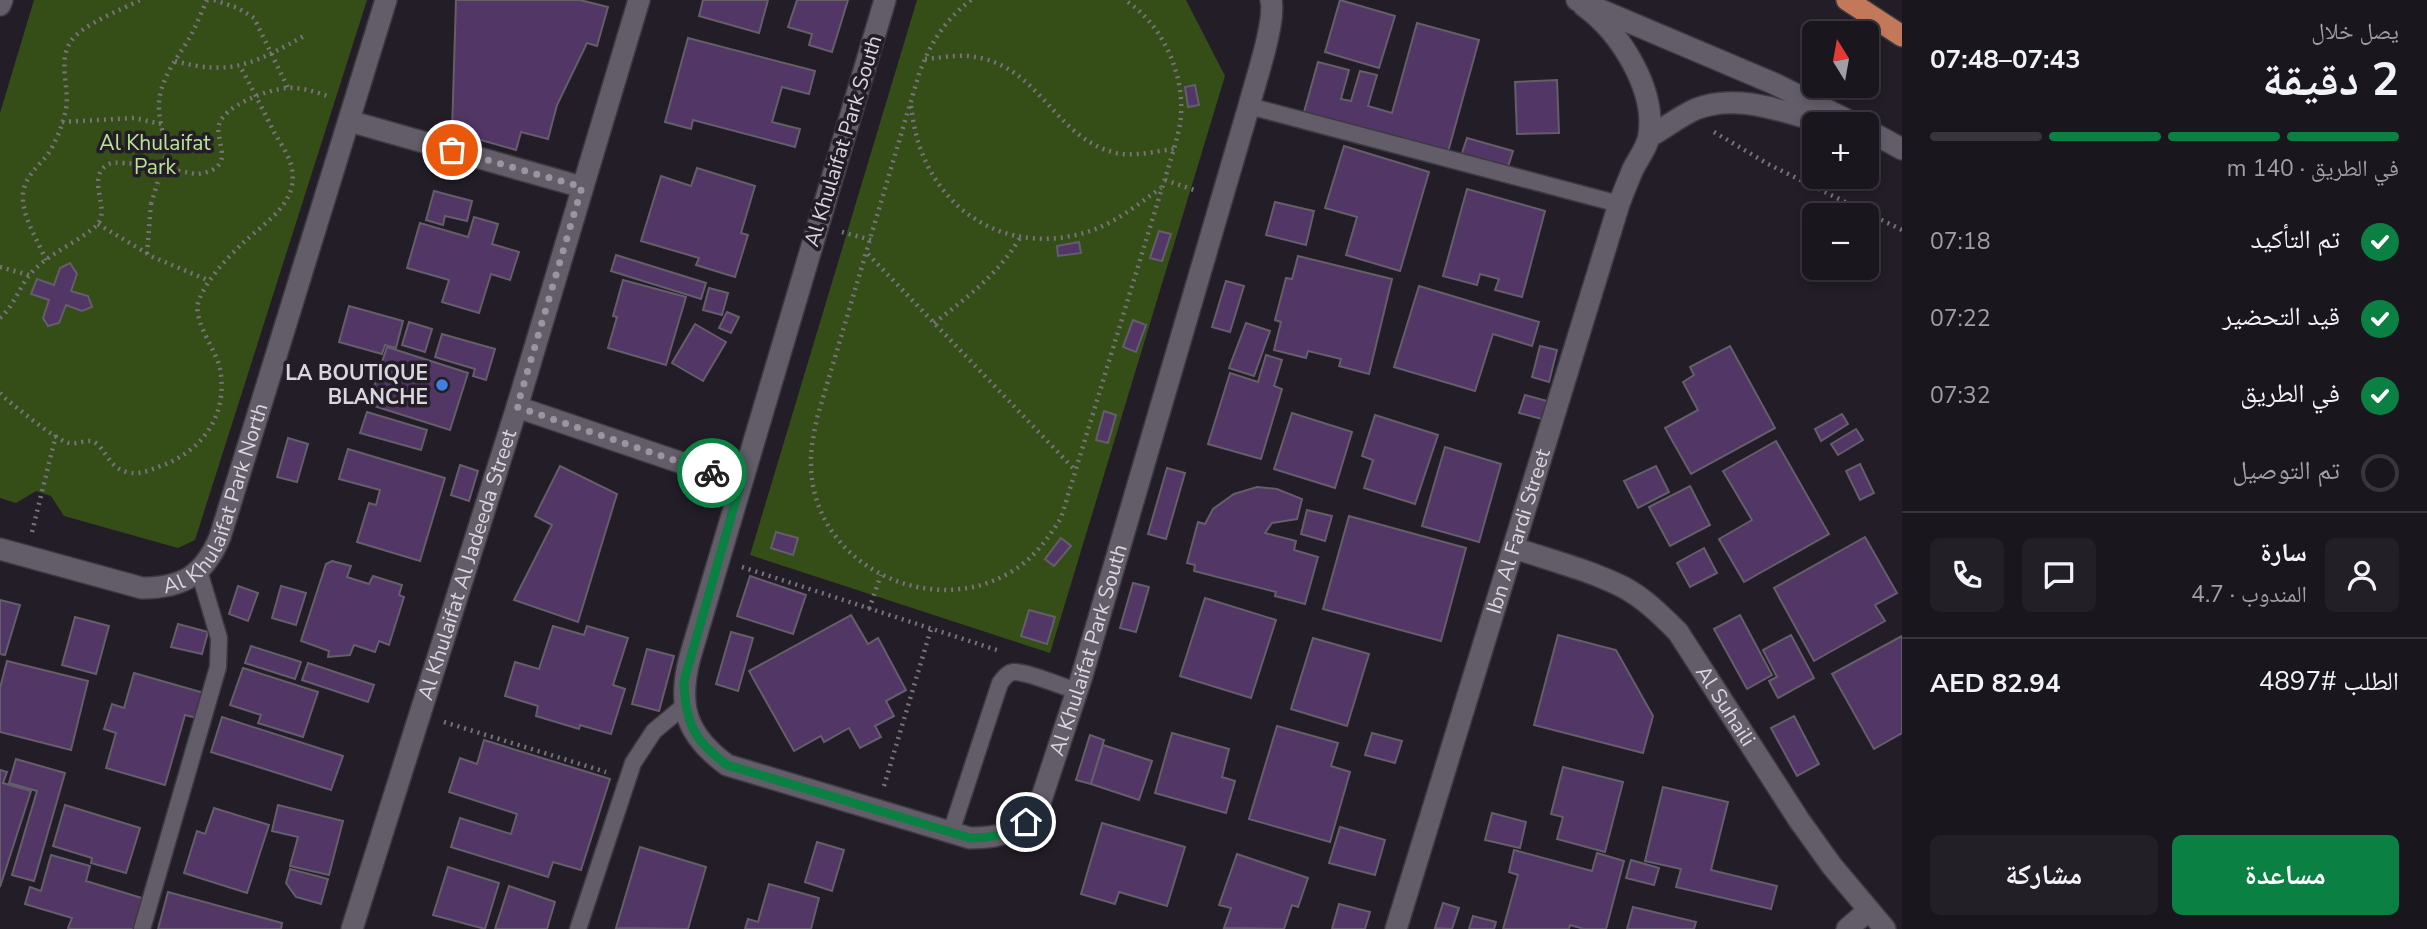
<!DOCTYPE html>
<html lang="ar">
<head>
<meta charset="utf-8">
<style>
	:root { --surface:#1a161e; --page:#231f27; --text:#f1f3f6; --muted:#9f9fa4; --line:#38353c; --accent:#0b8043 }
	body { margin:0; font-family:"Nunito Sans","Noto Naskh Arabic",sans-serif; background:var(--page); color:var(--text); direction:rtl; height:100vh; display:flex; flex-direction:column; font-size:26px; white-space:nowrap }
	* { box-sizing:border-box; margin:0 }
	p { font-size:23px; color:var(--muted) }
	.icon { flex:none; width:38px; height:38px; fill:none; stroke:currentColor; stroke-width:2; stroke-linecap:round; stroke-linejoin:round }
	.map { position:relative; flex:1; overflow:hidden; direction:ltr }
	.side { display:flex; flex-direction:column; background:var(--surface); width:525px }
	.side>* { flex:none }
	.needle { width:46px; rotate:349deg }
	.controls { position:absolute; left:1802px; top:21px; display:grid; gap:14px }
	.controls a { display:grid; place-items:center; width:77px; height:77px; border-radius:10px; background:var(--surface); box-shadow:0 4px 10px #0003,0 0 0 2px var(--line); font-size:35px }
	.pin { position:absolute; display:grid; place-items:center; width:60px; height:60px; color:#fff; margin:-30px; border:4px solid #fff; border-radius:50%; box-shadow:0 2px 7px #0007 }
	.courier { position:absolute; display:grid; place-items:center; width:70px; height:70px; margin:-35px; border:5px solid #0b8043; border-radius:50%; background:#fff; color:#222; box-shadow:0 2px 9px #0007 }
	.head em { font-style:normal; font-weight:700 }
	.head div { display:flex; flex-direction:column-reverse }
	.head { display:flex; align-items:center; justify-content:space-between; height:119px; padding:0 28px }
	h1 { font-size:46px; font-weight:700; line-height:52px }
	.bar { display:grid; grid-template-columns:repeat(4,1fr); gap:10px 7px; align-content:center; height:84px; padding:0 28px }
	.bar i { height:9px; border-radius:5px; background:var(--line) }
	.bar .active { background:var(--accent) }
	.bar p { grid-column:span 4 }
	.line { display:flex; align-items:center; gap:18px; padding:0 28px; border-top:2px solid var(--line) }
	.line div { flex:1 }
	.round { display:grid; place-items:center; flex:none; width:74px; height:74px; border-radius:10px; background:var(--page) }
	ol { padding:0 28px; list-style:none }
	li { display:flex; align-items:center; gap:21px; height:77px }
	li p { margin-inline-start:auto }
	li .icon { padding:7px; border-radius:50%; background:var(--accent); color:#fff; stroke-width:4 }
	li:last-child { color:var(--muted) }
	li i { width:38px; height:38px; border:4px solid var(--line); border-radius:50% }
	.button { display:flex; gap:14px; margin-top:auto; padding:14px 28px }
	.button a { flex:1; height:80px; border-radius:10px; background:var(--accent); color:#fff; font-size:28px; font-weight:700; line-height:80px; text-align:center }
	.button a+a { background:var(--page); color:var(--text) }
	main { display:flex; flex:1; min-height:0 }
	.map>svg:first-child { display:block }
</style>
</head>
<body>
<main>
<section class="side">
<div class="head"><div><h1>2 دقيقة</h1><p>يصل خلال</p></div><em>07:43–07:48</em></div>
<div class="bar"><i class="active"></i><i class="active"></i><i class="active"></i><i></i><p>في الطريق · 140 m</p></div>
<ol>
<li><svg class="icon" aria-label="check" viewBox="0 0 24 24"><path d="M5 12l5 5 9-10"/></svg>تم التأكيد<p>07:18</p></li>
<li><svg class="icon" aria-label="check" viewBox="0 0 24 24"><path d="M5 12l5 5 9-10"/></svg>قيد التحضير<p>07:22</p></li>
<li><svg class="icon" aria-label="check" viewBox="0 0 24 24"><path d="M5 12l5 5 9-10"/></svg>في الطريق<p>07:32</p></li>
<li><i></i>تم التوصيل</li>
</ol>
<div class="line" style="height:126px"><a class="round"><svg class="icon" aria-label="person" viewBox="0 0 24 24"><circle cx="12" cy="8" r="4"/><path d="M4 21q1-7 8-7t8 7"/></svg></a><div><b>سارة</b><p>المندوب · 4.7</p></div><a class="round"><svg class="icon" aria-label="chat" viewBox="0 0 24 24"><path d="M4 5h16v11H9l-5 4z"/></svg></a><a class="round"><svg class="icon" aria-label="phone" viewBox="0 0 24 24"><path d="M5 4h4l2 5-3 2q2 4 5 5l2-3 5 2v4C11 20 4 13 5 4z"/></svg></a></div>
<div class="line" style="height:91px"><div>الطلب #4897</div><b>AED 82.94</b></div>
<div class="button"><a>مساعدة</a><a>مشاركة</a></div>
</section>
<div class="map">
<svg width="1902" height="929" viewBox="0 0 1902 929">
	<rect width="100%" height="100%" fill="#231d28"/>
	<g fill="#354e18">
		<polygon points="34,0 367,0 195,540 178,548 64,516 51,496 36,491 16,503 0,498 0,113"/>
		<polygon points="917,0 1186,0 1225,76 1050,653 750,555"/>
	</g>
	<g fill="#513666" stroke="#645e6a" stroke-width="2">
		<polygon points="456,0 580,0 608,7 597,46 587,43 557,105 548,139 521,132 516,150 452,132"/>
		<polygon points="703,0 768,0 759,33 699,16"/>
		<polygon points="797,0 848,0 832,52 809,45 812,34 788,27"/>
		<polygon points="1340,0 1395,16 1379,68 1325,52"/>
		<polygon points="1417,23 1479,40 1448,152 1304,112 1318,62 1349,70 1341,99 1351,101 1360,71 1377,75 1368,106 1392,113"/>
		<polygon points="688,38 815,71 809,94 782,87 772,122 800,129 795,147 693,120 691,129 665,122"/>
		<polygon points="1557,80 1559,133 1517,134 1515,82"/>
		<polygon points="1195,85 1199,105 1188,107 1185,87"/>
		<polygon points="1467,138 1513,151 1507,170 1461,156"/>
		<polygon points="1344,146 1429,172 1400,271 1346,255 1357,217 1325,208"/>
		<polygon points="697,168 755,186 741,233 748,235 735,277 696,265 699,258 641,241 661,176 691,186"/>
		<polygon points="1467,189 1545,211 1522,297 1495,290 1499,279 1480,274 1477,285 1443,276"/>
		<polygon points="434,191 472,201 467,221 445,216 443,225 426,220"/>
		<polygon points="1275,202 1314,211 1306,245 1266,235"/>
		<polygon points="474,217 498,224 492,244 519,252 510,280 491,274 479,313 442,302 449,280 407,268 420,223 468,237"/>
		<polygon points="1159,231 1171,234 1162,261 1150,258"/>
		<polygon points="1079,242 1081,253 1058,256 1057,246"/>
		<polygon points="616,255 706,283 701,299 611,271"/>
		<polygon points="1298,256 1392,279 1369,374 1339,366 1341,359 1308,351 1306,358 1274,350 1281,322 1275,320 1286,278 1292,279"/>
		<polygon points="70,263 77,274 71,291 88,296 92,307 82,311 66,305 59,323 48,326 43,318 49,300 31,294 37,279 54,285 60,268"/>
		<polygon points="623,280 686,297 666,365 608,348 617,317 613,316"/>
		<polygon points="1226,281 1244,286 1230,332 1212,327"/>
		<polygon points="1419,286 1539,322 1532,346 1493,334 1475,391 1394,367"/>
		<polygon points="709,288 728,293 722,315 703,310"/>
		<polygon points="349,306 403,321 396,348 385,345 382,354 339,342"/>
		<polygon points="727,312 739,317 731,333 719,328"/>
		<polygon points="1133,320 1146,325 1136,352 1123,347"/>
		<polygon points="409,322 432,329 425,352 402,345"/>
		<polygon points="1246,323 1270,331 1254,376 1229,368"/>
		<polygon points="695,324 726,342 703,381 672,363"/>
		<polygon points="442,334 495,349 486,380 473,376 475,369 435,357"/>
		<polygon points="1540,346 1557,350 1549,382 1532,377"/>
		<polygon points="1730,346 1775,428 1691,474 1665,428 1698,410 1683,382 1694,375 1690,367"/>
		<polygon points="387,347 468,373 450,430 368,404"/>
		<polygon points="1266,355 1282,360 1274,386 1282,389 1261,459 1208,444 1230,373 1258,382"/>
		<polygon points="1525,395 1547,401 1542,419 1519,413"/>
		<polygon points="1104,411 1116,415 1108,443 1096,440"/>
		<polygon points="367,412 427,430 421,450 360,433"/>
		<polygon points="1292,413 1352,432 1335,488 1274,469"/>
		<polygon points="1842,414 1848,424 1821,441 1815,429"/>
		<polygon points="1375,415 1438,435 1415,504 1364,488 1373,460 1362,456"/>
		<polygon points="1856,429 1863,440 1838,455 1831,444"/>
		<polygon points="288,438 308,444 297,482 277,477"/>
		<polygon points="1776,441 1829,534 1744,582 1719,539 1752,520 1723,471"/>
		<polygon points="1445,447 1501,464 1479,542 1422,526"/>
		<polygon points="348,449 445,478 420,561 357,542 369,503 376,505 380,490 339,479"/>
		<polygon points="1860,464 1874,493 1860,500 1846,471"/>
		<polygon points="460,465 478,471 469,501 451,495"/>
		<polygon points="560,466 617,494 578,622 514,600 552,525 535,516"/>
		<polygon points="1656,466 1669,492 1638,508 1624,481"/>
		<polygon points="1167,468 1185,473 1166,539 1148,534"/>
		<polygon points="1690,486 1710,525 1670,546 1649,507"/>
		<polygon points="1257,487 1277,489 1302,499 1297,519 1272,523 1265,533 1296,541 1294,550 1318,557 1305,604 1275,596 1276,592 1194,571 1195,565 1187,563 1198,522 1205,524 1213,509 1234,494"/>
		<polygon points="1307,510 1332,516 1325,541 1301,534"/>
		<polygon points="1349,516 1466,548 1441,641 1323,609"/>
		<polygon points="776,532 798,538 793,555 771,548"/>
		<polygon points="1865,537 1897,593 1875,605 1885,621 1814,661 1774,588"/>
		<polygon points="1061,538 1071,546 1054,566 1045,559"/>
		<polygon points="1704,548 1717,573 1690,587 1677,563"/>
		<polygon points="332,561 351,566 347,577 369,584 373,576 402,585 399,595 404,597 389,645 379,641 375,652 354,645 350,655 328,657 329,651 301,641 326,564"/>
		<polygon points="750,576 806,595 793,634 737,616"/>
		<polygon points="1133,583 1149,587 1136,632 1120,628"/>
		<polygon points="238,586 258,593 248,621 229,614"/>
		<polygon points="281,586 306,593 296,625 272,618"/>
		<polygon points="1205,598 1276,620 1251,698 1180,676"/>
		<polygon points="0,600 20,605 5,655 0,654"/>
		<polygon points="1029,610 1055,617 1047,644 1021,636"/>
		<polygon points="851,615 868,644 878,638 906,690 886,701 894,716 875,726 881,737 860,748 849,728 824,742 821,736 794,751 749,671"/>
		<polygon points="1740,615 1772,675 1747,689 1714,629"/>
		<polygon points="75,617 109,626 96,674 62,665"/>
		<polygon points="178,624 208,632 202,654 171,647"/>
		<polygon points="553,626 584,635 587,626 628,638 613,685 625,689 611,734 580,725 579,729 536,716 538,706 505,696 515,662 539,669"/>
		<polygon points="731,632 753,638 738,691 716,684"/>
		<polygon points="1558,635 1616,650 1653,716 1643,753 1534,725"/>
		<polygon points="1791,635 1814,678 1778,698 1769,681 1777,677 1763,650"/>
		<polygon points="1902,636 1902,733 1874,749 1832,674"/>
		<polygon points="1313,638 1369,654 1347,726 1291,709"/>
		<polygon points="251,646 301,662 295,679 245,663"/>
		<polygon points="647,649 674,656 659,711 632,704"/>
		<polygon points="7,661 88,681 71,750 0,732 0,688"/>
		<polygon points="308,663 374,685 368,702 302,680"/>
		<polygon points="243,668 318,692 303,737 258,723 261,715 230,705"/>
		<polygon points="134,673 204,693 197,718 185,715 165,785 106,768 116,733 104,729 112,704 124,708"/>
		<polygon points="1794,716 1819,764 1797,776 1771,728"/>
		<polygon points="222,717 343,756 331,790 211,752"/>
		<polygon points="1277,726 1338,743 1331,766 1350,772 1330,842 1249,819"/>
		<polygon points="1172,733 1229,749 1222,777 1235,781 1226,813 1155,793"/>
		<polygon points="1372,733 1402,741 1395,763 1365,755"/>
		<polygon points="1090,735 1104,740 1091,784 1076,780"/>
		<polygon points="484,740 610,779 581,870 553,862 548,877 451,847 460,818 511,834 517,814 449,792 460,758 477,764"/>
		<polygon points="1103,745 1152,761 1139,800 1091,784"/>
		<polygon points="16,759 65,773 34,881 12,875 37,791 9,783"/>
		<polygon points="1563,767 1623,782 1605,852 1557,839 1563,817 1551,814"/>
		<polygon points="0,770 7,772 3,783 31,791 0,887"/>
		<polygon points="1663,787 1728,802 1711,870 1777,886 1771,909 1676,887 1681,869 1645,861"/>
		<polygon points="65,805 140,828 126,873 91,863 92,858 53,846"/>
		<polygon points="278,805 343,821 329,875 290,866 298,837 272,831"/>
		<polygon points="214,808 269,825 247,893 184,873 197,831 205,834"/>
		<polygon points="1492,813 1526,822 1520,848 1485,840"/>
		<polygon points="1102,823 1185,847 1167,906 1119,892 1115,904 1081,894"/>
		<polygon points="1340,827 1385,840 1375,875 1329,863"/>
		<polygon points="817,842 844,850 832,891 805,882"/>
		<polygon points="640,847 706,867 688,929 616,928"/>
		<polygon points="1514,850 1592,871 1597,853 1624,861 1606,929 1584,929 1570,925 1569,929 1503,929 1518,875 1509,872"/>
		<polygon points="1237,854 1308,878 1298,907 1292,905 1284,929 1224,928 1231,908 1219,905"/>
		<polygon points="51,855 90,866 86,881 145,899 136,929 71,929 68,928 72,918 25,904 30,887 41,891"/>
		<polygon points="1631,860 1659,868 1654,885 1626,878"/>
		<polygon points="448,867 499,883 485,929 433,915"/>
		<polygon points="290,869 328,879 321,904 296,897 286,883"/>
		<polygon points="769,884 819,898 811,929 745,929 748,919 758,922"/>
		<polygon points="509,886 555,902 547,929 495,929"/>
		<polygon points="168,892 282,923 281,929 158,929"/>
		<polygon points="1443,903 1459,908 1452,929 1435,928"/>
		<polygon points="1339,904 1370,912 1365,929 1332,929"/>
		<polygon points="1633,907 1696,922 1694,929 1627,929"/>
		<polygon points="1473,916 1496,922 1494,929 1469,929"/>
	</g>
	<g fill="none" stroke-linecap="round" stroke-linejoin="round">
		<g stroke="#3d3941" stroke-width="19">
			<g id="service">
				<polyline points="1249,106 1619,204"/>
				<path d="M951,832L1000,683C1004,678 1007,673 1013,672C1026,671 1063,687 1077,691"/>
				<polyline points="142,929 218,667 219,638 199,571"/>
				<polyline points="578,929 633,763 654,731 684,706"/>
			</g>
		</g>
		<g stroke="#3d3941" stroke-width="24">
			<g id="minor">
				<path id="s1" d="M885,0L690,657C677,706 686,735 727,765L970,838C1003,838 1018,832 1039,806L1081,679L1249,106C1255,82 1276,22 1271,0"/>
				<polyline points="0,5 2,0"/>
				<polyline points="349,121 582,187"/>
				<path d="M1649,137C1665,128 1680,116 1696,109C1738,92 1787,113 1828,124"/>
				<polyline points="517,407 741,483"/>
				<path id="s2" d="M1514,548C1550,560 1589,570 1623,587C1644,598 1661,615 1678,632L1799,820L1832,866L1885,929"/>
				<path id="s3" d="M0,549L142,588C183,588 204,575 220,537L386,0"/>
				<path id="s4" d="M352,929L517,407L639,0"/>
				<path id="s5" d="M1396,929L1619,204C1623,193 1628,181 1633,169C1638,159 1648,146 1649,135C1656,89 1620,32 1584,6"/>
				<polyline points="1847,929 1869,910"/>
			</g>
		</g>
		<g stroke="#3d3941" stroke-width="24">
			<g id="tertiary">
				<polyline points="1577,0 1775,84 1855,124"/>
				<polyline points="1867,130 1902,149"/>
			</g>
		</g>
		<g stroke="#3d3941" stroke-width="24">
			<polyline id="motorway" points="1847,0 1902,36"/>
		</g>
		<g stroke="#77727c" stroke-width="4.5" stroke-dasharray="2 5" stroke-linecap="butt">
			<polyline points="214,0 238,8 254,18 288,88"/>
			<path d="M971,0C945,20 930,43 919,74L817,418C814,434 810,450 811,466C813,564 929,621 1011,572C1033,559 1048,539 1061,518L1174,149C1177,138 1180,127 1181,116C1184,72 1162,24 1125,0"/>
			<path d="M925,59C939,58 954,55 968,56C1041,63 1051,137 1116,153C1134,157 1156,151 1174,149"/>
			<path d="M175,61C233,77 256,62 306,35"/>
			<path d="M911,106C913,122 916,138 922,153C951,226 1025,257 1098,228C1120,219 1141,202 1161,188"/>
			<polyline points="62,122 134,118 161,124"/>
			<polyline points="1714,132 1768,164 1902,230"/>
			<path d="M165,158C167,139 158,123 159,104C160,77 179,57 191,35C197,24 202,11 207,0"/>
			<polyline points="1165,180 1197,191"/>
			<polyline points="98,224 153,257 210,281"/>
			<polyline points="842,232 871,240"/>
			<polyline points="147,254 151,204"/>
			<polyline points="868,254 1075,470"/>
			<path d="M46,260C38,241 21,215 23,194C25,176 38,167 48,154C56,142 63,124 66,109C70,86 57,62 71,41C83,24 121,10 140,0"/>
			<polyline points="0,267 29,275"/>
			<path d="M0,318C16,304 20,283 35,269C53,251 79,242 98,224C106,211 98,197 98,182C98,174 102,167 109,164C121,159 179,171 196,174C205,173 215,171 220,163C226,152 216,137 219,125C223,106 269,89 287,88C302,87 316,92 330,97"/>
			<path d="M934,323C968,297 998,274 1020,238"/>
			<path d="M0,393L6,399C20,410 51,436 66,442C77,447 88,436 97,444C108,454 110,468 127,472C138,475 148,471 158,467C200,453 226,419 221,375C219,350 191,323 199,300C207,279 228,257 244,242C267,221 301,201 291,165C288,154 280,142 274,132C263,110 252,88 240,66"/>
			<polyline points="32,532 56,435"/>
			<polyline points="742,567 1000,651"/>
			<polyline points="869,609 881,575"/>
			<polyline points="444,722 606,772"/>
			<polyline points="884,786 931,629"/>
		</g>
		<use href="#service" stroke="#635d69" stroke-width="16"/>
		<use href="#minor" stroke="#635d69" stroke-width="21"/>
		<use href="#tertiary" stroke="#635d69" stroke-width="21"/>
		<use href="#motorway" stroke="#c3785a" stroke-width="21"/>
		<polyline stroke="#77727c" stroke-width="4.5" stroke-dasharray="2 5" stroke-linecap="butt" points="151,204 165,158"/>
	</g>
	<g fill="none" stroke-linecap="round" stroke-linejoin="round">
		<polyline stroke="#9a959e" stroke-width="7" stroke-dasharray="0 12.6" points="452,150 582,187 517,407 712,473"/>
		<path stroke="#0b8043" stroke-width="9" d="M712,473L741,482L684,681C685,722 694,741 727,765L970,838C993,838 1008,834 1026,822"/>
	</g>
	<circle fill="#3f7fe0" stroke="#231d28" stroke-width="2.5" cx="442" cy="385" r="7"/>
	<g text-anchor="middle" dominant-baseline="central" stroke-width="7" stroke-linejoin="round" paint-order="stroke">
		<g font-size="21" fill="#dad6de" stroke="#231d28">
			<text transform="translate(843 141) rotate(-73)">Al Khulaifat Park South</text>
			<text stroke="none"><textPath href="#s3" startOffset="278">Al Khulaifat Park North</textPath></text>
			<text stroke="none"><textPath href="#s5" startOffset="416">Ibn Al Fardi Street</textPath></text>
			<text stroke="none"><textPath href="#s4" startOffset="382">Al Khulaifat Al Jadeeda Street</textPath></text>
			<text stroke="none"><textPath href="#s1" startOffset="1306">Al Khulaifat Park South</textPath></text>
			<text stroke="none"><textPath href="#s2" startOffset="275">Al Suhaili</textPath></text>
		</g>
		<g font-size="21" fill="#bae492" stroke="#231d28">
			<text x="155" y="143">Al Khulaifat<tspan x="155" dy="24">Park</tspan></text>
		</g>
		<g font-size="21" font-weight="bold" fill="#dad6de" stroke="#231d28" text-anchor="end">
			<text x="428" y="373">LA BOUTIQUE<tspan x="428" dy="24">BLANCHE</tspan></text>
		</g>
	</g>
</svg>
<div class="controls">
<a><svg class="needle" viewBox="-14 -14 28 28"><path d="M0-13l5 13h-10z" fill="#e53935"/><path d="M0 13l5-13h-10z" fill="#9f9fa4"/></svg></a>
<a>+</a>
<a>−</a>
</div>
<div class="pin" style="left:452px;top:150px;background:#ea580c"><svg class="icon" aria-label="bag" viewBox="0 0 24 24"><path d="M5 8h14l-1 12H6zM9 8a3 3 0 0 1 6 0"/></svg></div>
<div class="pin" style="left:1026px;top:822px;background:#1f2937"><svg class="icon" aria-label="home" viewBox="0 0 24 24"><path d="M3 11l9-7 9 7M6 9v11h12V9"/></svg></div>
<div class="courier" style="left:712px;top:473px"><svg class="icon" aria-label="bike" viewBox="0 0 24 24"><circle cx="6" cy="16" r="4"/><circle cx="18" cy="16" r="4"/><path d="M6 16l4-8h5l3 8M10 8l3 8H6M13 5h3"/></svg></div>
</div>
</main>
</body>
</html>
